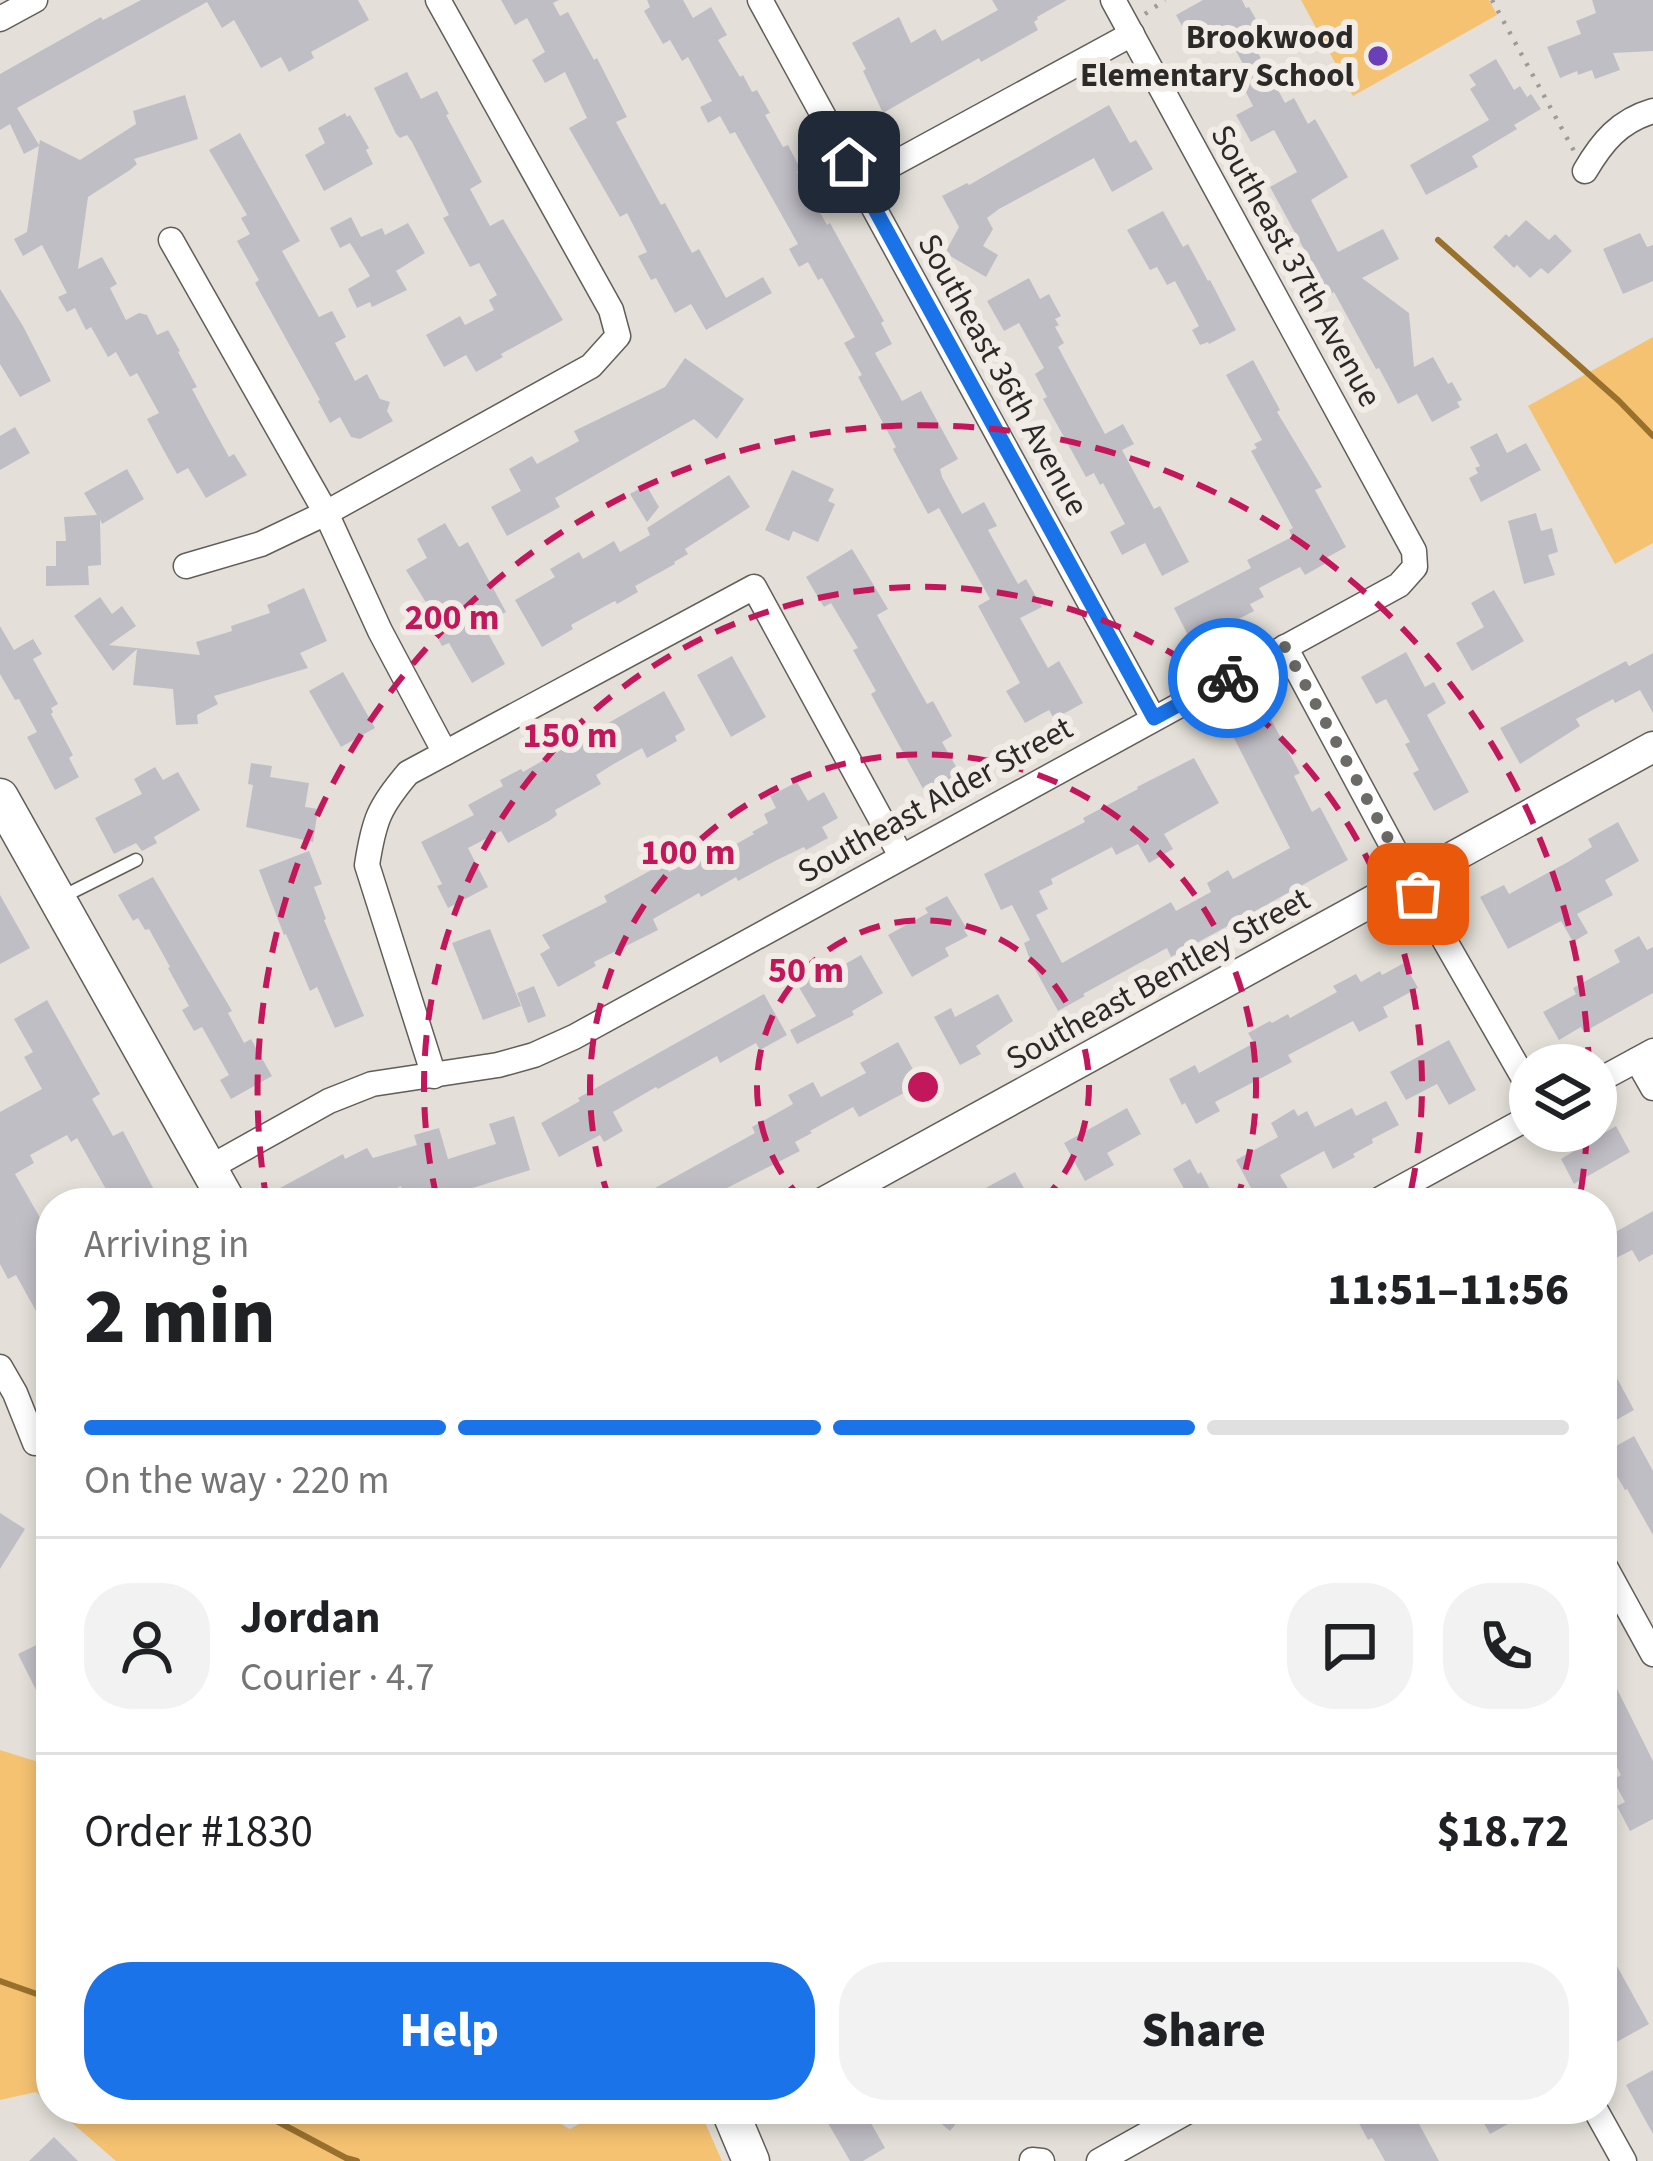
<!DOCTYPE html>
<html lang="en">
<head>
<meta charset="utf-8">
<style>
	:root { --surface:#fff; --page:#f2f2f2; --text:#202124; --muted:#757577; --line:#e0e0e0; --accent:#1a73e8 }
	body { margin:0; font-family:"Source Sans 3",sans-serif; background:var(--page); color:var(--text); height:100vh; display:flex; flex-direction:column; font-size:45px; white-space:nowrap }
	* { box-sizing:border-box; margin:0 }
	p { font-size:39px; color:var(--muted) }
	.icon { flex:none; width:66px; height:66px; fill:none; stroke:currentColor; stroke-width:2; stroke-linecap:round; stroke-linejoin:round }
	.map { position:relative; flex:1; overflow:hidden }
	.details { position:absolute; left:36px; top:1188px; width:1581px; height:936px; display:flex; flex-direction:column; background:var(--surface); border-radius:48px; box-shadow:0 6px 18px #0003 }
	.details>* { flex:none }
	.fabs { position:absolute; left:1509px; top:1044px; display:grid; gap:24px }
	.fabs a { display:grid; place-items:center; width:108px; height:108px; border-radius:50%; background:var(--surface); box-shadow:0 6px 18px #0003; font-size:60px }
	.pin { position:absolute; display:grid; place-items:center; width:102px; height:102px; color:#fff; margin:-51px; border-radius:24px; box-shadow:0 6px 18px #0006 }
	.courier { position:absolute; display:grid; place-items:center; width:120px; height:120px; margin:-60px; border:9px solid #1a73e8; border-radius:50%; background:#fff; color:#222; box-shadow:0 3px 15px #0007 }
	.summary em { font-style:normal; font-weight:800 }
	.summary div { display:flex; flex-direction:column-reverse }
	.summary { display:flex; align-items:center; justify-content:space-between; height:204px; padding:0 48px }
	h1 { font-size:78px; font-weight:800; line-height:90px }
	.bar { display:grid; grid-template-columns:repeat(4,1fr); gap:18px 12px; align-content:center; height:144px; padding:0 48px }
	.bar i { height:15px; border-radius:9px; background:var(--line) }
	.bar .selected { background:var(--accent) }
	.bar p { grid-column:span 4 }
	.line { display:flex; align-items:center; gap:30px; padding:0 48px; border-top:3px solid var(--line) }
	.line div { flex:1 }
	.round { display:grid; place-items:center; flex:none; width:126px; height:126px; border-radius:48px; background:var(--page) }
	.primary-button { display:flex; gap:24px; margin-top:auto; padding:24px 48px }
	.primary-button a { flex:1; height:138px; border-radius:48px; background:var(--accent); color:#fff; font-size:48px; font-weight:800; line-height:138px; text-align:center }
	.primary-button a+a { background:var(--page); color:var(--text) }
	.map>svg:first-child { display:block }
</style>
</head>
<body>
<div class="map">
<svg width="1653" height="2161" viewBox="0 0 1653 2161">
	<rect width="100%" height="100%" fill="#e4e0d9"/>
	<g fill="#f5c272">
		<polygon points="1301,0 1489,0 1497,15 1353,96"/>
		<polygon points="1653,337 1653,543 1615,564 1528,406"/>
		<polygon points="0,1750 51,1766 51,2105 36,2092 0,2100"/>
		<polygon points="56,2109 533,2109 570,2129 606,2109 699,2109 722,2161 116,2161"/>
	</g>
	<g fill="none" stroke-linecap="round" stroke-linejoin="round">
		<g stroke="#99712d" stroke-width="6">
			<polyline points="1438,240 1619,401 1653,436"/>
			<polyline points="0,1981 51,1999"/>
			<polyline points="244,2109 269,2117 346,2158 357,2161"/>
		</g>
	</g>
	<g fill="#c0bec5">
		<polygon points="141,0 358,0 369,20 311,52 314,58 289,72 281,57 261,68 234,20 222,28 207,2 17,108 39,145 40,140 80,160 136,124 133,111 185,95 198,139 134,159 137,164 130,170 88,197 78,269 102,257 117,284 110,288 126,320 139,313 147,315 157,335 168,330 180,351 178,352 197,387 192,389 207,417 229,457 234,454 247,475 206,498 188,468 177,474 164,451 147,419 159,413 137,373 130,377 116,352 108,357 91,327 86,330 75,308 67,312 58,297 67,293 42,245 23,256 14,239 27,232 39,146 24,154 10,124 0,130 0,74 101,17 103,20"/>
		<polygon points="501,0 559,0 553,3 560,16 568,12 594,60 597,58 627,117 616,122 661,205 665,203 692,253 699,249 726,298 763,277 772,293 706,330 691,304 675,313 656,278 651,280 638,256 647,252 627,213 620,217 569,128 587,118 565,72 545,83 532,60 545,52 527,18 515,25"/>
		<polygon points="647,0 683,0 693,18 711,7 727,35 718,40 740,77 743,75 752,92 757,90 770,113 765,115 783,147 788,145 801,170 797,172 827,225 830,223 884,321 881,323 892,344 875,353 902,401 921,391 958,459 940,469 942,477 962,514 984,502 997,526 988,530 1018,584 1026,579 1042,607 1020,618 1048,668 1059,661 1083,703 1054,719 1049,710 1025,723 1006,691 1020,683 978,606 990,599 939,508 928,514 893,449 896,447 858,377 862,375 844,343 855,337 822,278 818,280 808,262 799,267 789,249 798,244 735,132 730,134 720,116 708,123 700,107 712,101 688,57 682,61 670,40 663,44 644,11 650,7"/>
		<polygon points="992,0 1067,0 1037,17 1038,19 1034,22 1038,30 981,62 979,58 883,113 863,71 866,69 852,43 899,17 911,43 935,29 942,41 998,10"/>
		<polygon points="1203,0 1242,0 1246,8 1249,7 1266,37 1253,44 1285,103 1294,98 1308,124 1315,119 1348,177 1311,200 1338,252 1383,229 1399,259 1362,278 1409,313 1414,367 1433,357 1448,384 1452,382 1462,400 1457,402 1460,407 1432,422 1417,394 1398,404 1379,368 1376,369 1334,292 1329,295 1270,187 1297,172 1274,130 1251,142 1236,115 1253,106 1235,71 1244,66 1226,32 1220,35 1217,28 1191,42 1176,15"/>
		<polygon points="1592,0 1653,0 1653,51 1613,53 1620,70 1595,79 1592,70 1578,75 1577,71 1560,78 1547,47 1581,34 1576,21 1596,13"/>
		<polygon points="1496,59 1514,90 1520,86 1527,97 1531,94 1541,109 1514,125 1517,129 1472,156 1478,167 1426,195 1410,165 1489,120 1470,89 1476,85 1469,75"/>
		<polygon points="407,72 421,99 437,91 449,114 446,115 482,182 470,189 490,226 503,219 563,320 501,354 503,357 476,372 466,355 444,367 426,335 460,316 465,325 494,310 489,300 497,295 479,263 470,267 443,218 449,215 412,142 407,135 400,138 396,134 374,88"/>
		<polygon points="1109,105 1130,143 1136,140 1153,169 1112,192 1094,158 999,209 987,218 993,229 983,246 998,255 986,277 945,253 959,227 942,196 967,183 969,185"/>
		<polygon points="345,113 347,117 350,115 369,148 366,150 373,164 324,191 305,155 325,143 318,128"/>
		<polygon points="240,133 300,241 282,251 319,317 332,311 346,337 335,343 355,381 367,374 380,399 390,402 387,411 393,421 360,439 351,437 340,417 330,423 318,401 320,400 255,283 259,280 237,241 250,234 241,218 247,215 209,150"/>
		<polygon points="1163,211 1183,247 1188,244 1208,281 1210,280 1236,330 1209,344 1208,342 1200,345 1192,330 1199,326 1175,281 1167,285 1157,267 1150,270 1127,230"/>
		<polygon points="351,217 361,237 382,228 385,235 408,223 425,253 396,271 407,290 372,307 370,302 357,308 348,289 370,276 350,243 354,241 340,248 330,228"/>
		<polygon points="1526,220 1549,240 1555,234 1572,251 1548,274 1541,268 1530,278 1517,265 1514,268 1493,247 1506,234 1509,237"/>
		<polygon points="1640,233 1647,247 1653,245 1653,281 1623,294 1603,249"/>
		<polygon points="1029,278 1040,299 1049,294 1061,316 1055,319 1059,325 1055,327 1064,343 1058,347 1105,434 1123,424 1134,444 1122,450 1154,509 1160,506 1189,562 1162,576 1145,543 1122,555 1110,532 1125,524 1103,483 1100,485 1094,473 1086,477 1043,399 1047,397 1035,374 1044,368 1019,323 1004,331 987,301"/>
		<polygon points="0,289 23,326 51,381 20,397 0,364"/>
		<polygon points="685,358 744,399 717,439 694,419 555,498 560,507 507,536 491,507 521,491 509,469 532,456 537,464 579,441 574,431 665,387"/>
		<polygon points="1253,360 1280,410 1277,412 1322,487 1315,490 1346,547 1326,558 1328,562 1305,575 1300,567 1259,588 1264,597 1250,604 1254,611 1192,643 1174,608 1251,568 1247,560 1292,537 1289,530 1293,528 1251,451 1257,448 1254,444 1262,440 1226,375"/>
		<polygon points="15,427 30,453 0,470 0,436"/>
		<polygon points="1497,433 1507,453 1526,443 1541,470 1481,502 1469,478 1478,473 1475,468 1480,466 1470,447"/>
		<polygon points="127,469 144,499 102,524 100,519 101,565 88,566 89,585 46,586 46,566 56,566 56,541 66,541 64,517 97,515 84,493"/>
		<polygon points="792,470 834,489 828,501 835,504 818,542 793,531 789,541 765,530"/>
		<polygon points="729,475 750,507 685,549 688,554 674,562 675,564 635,586 638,592 617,604 615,601 609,604 571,625 573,629 542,647 515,600 555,577 550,569 579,552 583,559 614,541 620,552 650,535 647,528"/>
		<polygon points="646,485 659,507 647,522 630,494"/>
		<polygon points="1536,513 1541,531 1552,528 1558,552 1548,555 1555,575 1524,584 1508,521"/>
		<polygon points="445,523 459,547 468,542 506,612 483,624 505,664 472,683 449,643 442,646 431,626 438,622 406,570 427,558 417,539"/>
		<polygon points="852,549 888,609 877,615 927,704 933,701 952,736 942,742 962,777 927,796 871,694 876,691 853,650 858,648 831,603 824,607 806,577"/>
		<polygon points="304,588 327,641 300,653 308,668 214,696 218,704 197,715 198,724 176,725 173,689 133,685 137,649 113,671 74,616 100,597 112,614 122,606 136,626 109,645 200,655 196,642 232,631 231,626 270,613 267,605"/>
		<polygon points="1494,590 1524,641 1472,671 1456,643 1484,627 1471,603"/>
		<polygon points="0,626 14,650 33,639 42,654 33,659 58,704 51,708 53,712 51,714 73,755 69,758 79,777 55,790 27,737 37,732 19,699 15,700 0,674"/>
		<polygon points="1406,652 1425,687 1434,682 1446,703 1427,715 1469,792 1434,811 1413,773 1419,770 1405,744 1410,742 1386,699 1376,704 1361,677"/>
		<polygon points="1653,653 1653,713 1640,690 1615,703 1613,699 1576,719 1580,726 1520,764 1500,728 1626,661 1629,666"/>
		<polygon points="732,656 766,717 731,737 697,675"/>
		<polygon points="343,672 375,728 341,747 309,691"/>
		<polygon points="664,691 683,725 685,730 675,736 677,741 647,758 642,748 612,765 596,775 601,784 555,810 557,815 549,821 508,843 501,831 468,848 488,887 448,908 437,886 442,884 421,842 474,815 468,805 503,786 500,780 521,769 523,772"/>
		<polygon points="1269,716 1300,773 1294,776 1312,812 1320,807 1348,860 1171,957 1167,948 1083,994 1085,996 1058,1011 1030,960 1024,943 1030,940 1012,905 1001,910 984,874 1085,822 1083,818 1138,789 1137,787 1194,758 1219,803 1164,834 1173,849 1149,863 1138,844 1116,855 1112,847 1051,879 1053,884 1039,891 1048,909 1036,915 1062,963 1171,902 1176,911 1211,892 1207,883 1228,870 1233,879 1290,848 1233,736"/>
		<polygon points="251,763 272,766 270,777 309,783 305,807 318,809 313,842 246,827 253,785 248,784"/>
		<polygon points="155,767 163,780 178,772 200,810 154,837 157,843 142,851 136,843 114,854 95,818 142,794 134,779"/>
		<polygon points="797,782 808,801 824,792 838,818 822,827 828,838 806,850 804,847 777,860 738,881 736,877 701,897 699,893 653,919 658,930 594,962 596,966 558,987 540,954 550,948 542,935 607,902 604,896 664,863 669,872 718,846 722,852 754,834 752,832 768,823 764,814 776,808 770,796"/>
		<polygon points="1618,822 1639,861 1605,880 1613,895 1577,914 1588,933 1573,942 1561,921 1508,949 1480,897 1504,885 1509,894 1568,862 1592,847 1588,839"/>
		<polygon points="309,851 322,884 314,887 326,919 324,920 364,1016 335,1028 317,987 310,991 286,934 284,935 259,870"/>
		<polygon points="153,877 232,1011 228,1013 244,1043 251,1039 272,1076 231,1099 220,1080 229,1075 202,1027 194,1031 182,1010 189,1006 168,968 170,967 149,929 145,930 138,918 133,921 118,895"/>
		<polygon points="0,895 30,948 0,964"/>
		<polygon points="947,896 967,929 964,930 968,936 945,948 949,956 912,977 888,935 928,913 925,908"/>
		<polygon points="490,929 521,1006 483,1020 452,943"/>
		<polygon points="1639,936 1647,950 1653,947 1653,993 1584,1032 1581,1027 1559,1040 1543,1012 1576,994 1573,988 1620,962 1614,950"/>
		<polygon points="861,955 883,993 852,1011 854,1015 797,1044 790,1030 816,1016 794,979 822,964 828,974"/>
		<polygon points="1404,963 1418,988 1383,1007 1388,1017 1359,1032 1353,1021 1288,1055 1292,1062 1215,1102 1220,1111 1196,1124 1185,1103 1182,1105 1169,1079 1195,1065 1199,1073 1254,1043 1248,1033 1270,1021 1272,1023 1288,1014 1290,1018 1337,992 1333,986 1356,974 1361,982 1380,971 1382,975"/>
		<polygon points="534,986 546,1016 528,1023 517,993"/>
		<polygon points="764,994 787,1035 760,1050 756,1043 720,1063 717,1056 658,1089 656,1087 613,1112 623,1131 604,1142 600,1135 559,1157 541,1123 580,1101 578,1098"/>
		<polygon points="998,994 1013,1021 976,1046 981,1054 960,1065 934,1017 951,1008 955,1017"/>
		<polygon points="47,1000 100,1094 92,1099 113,1136 123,1131 161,1203 85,1203 107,1191 77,1138 71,1142 67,1135 30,1155 34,1163 15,1174 51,1237 51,1338 16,1275 8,1279 0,1264 0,1112 42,1089 24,1057 33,1052 14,1019"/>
		<polygon points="1449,1040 1476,1090 1449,1105 1437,1084 1406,1100 1390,1072"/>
		<polygon points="898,1042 921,1084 859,1117 853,1107 810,1131 812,1133 795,1142 800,1151 723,1190 726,1195 712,1203 663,1203 655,1188 755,1133 752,1127 793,1104 788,1095 813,1082 821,1097 866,1073 860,1063"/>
		<polygon points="1386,1101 1399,1125 1372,1139 1373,1143 1353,1154 1355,1157 1333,1169 1324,1151 1280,1175 1290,1192 1270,1203 1259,1203 1236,1160 1278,1137 1271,1123 1294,1109 1298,1116 1307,1111 1315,1127 1352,1108 1356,1116"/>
		<polygon points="1127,1108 1141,1134 1107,1153 1114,1165 1085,1181 1064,1143"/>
		<polygon points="514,1116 530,1170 476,1187 417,1203 413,1203 409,1192 403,1194 401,1186 379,1197 375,1189 351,1203 288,1203 280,1188 343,1154 345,1159 367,1148 373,1158 417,1145 414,1135 439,1128 448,1159 496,1144 489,1124"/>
		<polygon points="1616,1126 1630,1152 1574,1184 1561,1159"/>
		<polygon points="1190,1159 1198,1174 1201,1172 1217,1203 1192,1203 1173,1169"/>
		<polygon points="1015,1172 1032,1203 958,1203"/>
		<polygon points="1653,1211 1653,1254 1639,1262 1632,1250 1614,1259 1603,1239"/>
		<polygon points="1602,1350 1634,1410 1609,1424 1602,1410"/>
		<polygon points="1634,1436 1653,1471 1653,1535 1627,1489 1625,1490 1617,1476 1613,1478 1602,1458 1602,1454"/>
		<polygon points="0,1513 25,1529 0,1569"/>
		<polygon points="51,1638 51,1720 18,1654"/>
		<polygon points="1602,1659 1653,1761 1653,1819 1630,1831 1617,1806 1625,1802 1613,1780 1621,1775 1602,1738"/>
		<polygon points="1602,1939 1649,2024 1615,2043 1602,2019"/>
		<polygon points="1653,2070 1653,2134 1626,2085"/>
		<polygon points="841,2109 863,2109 885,2148 863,2161 850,2161 825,2118"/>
		<polygon points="924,2109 968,2109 950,2131"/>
		<polygon points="1364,2109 1411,2109 1439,2161 1385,2161 1372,2138 1368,2140 1354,2114"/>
		<polygon points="1476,2109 1535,2109 1490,2134"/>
		<polygon points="54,2137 78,2161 29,2161"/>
	</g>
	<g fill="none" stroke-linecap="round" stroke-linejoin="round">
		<g stroke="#615d58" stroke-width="15">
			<polyline id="service" points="58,899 136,860"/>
		</g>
		<g stroke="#615d58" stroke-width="27">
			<g id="minor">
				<polyline points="760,0 1153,718"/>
				<polyline points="0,19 35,0"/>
				<path d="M1585,171C1602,142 1619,121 1653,111"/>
				<polyline points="860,182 1132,34"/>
				<polyline points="171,240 326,513 380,631 445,753"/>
				<polyline points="186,566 261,544 326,513 591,366 618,336 611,310 438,0"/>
				<polyline points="1285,647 1418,894 1530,1089"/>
				<polyline points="1637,1060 1653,1088"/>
				<path d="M434,1076L367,865C374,820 379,807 408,773L754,587L901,856"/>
				<polyline points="1596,1082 1653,1051"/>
				<polyline points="209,1168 329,1101 372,1084 498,1065 534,1055 574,1037 1399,585 1415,567 1414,551 1113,0"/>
				<polyline points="1373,1203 1530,1117"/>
				<polyline points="0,1367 15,1393 35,1443"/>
				<polyline points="1602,1561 1653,1654"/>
				<polyline points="1595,2109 1624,2161"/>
				<polyline points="1032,2160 1042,2161"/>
				<polyline points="1099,2161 1192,2109"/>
			</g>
		</g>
		<g stroke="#615d58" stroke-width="33">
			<polyline id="tertiary" points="823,1203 1653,747"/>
		</g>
		<g stroke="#615d58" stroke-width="39">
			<g id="secondary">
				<polyline points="0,797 228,1203"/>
				<polyline points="729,2109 751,2161"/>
			</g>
		</g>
		<g stroke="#9e9b96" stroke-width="4.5" stroke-dasharray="3 9" stroke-linecap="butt">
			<polyline points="1492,0 1574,151"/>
			<polyline points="1145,14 1165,0"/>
		</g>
		<use href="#service" stroke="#fff" stroke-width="12"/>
		<use href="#minor" stroke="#fff" stroke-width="24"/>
		<use href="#tertiary" stroke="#fff" stroke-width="30"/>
		<use href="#secondary" stroke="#fff" stroke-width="36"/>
	</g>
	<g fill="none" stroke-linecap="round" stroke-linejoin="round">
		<polyline stroke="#6c6a66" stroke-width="12" stroke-dasharray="0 21.6" points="1228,678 1285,647 1418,894"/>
		<polyline stroke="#1a73e8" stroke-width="15" points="849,162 1154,718 1228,678"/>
	</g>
	<g fill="none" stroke="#c2185b" stroke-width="6" stroke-dasharray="21 15">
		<path d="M804 1202A166 166 0 1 1 1042 1202"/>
		<path d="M610 1201A333 333 0 1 1 1236 1201"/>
		<path d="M437 1199A499 499 0 1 1 1409 1199"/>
		<path d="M1587 1133A666 666 0 0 1 1579 1203M267 1203A666 666 0 1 1 1589 1064"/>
	</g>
	<circle fill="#6a3fb7" stroke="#f1ede6" stroke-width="4.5" cx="1378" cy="56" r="12"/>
	<g text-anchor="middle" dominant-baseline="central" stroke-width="12" stroke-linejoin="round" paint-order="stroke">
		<g font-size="33" font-weight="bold" fill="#2c2a28" stroke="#f1ede6" text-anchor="end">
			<text x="1354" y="37">Brookwood<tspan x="1354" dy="38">Elementary School</tspan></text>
		</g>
		<g font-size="33" fill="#2c2a28" stroke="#f1ede6">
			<text transform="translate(1296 266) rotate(61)">Southeast 37th Avenue</text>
			<text transform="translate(1003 375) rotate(61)">Southeast 36th Avenue</text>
			<text transform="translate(935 800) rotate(-29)">Southeast Alder Street</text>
			<text transform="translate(1158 979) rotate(-29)">Southeast Bentley Street</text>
		</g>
	</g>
	<circle cx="923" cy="1087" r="18" fill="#c2185b" stroke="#f1ede6" stroke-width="6"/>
	<g font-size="36" text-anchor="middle" font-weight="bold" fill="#c2185b" stroke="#f1ede6" stroke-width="12" stroke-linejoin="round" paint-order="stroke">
		<text x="452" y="629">200 m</text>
		<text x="570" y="747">150 m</text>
		<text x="688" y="864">100 m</text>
		<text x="806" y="982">50 m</text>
	</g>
</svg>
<div class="fabs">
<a><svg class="icon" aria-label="layers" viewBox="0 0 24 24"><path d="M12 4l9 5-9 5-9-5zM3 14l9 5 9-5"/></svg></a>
</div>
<div class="pin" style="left:1418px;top:894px;background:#ea580c"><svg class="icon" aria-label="bag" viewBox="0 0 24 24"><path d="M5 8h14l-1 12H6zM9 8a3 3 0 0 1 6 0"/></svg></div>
<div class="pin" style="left:849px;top:162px;background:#1f2937"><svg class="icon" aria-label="home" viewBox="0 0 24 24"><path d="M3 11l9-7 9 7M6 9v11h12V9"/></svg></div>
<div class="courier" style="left:1228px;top:678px"><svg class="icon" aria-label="bike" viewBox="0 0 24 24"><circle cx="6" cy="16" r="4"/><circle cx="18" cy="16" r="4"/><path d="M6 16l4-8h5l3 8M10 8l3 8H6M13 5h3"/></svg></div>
<section class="details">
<div class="summary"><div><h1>2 min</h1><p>Arriving in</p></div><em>11:51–11:56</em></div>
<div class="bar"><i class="selected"></i><i class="selected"></i><i class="selected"></i><i></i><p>On the way · 220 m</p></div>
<div class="line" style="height:216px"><a class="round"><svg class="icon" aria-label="person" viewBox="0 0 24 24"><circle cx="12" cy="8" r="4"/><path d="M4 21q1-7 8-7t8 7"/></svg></a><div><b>Jordan</b><p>Courier · 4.7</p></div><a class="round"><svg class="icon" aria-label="chat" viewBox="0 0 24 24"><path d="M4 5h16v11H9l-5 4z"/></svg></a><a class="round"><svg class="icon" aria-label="phone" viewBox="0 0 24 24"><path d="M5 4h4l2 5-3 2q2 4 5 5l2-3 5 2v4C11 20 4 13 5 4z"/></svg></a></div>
<div class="line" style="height:156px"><div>Order #1830</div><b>$18.72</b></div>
<div class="primary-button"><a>Help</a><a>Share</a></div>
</section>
</div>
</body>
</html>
